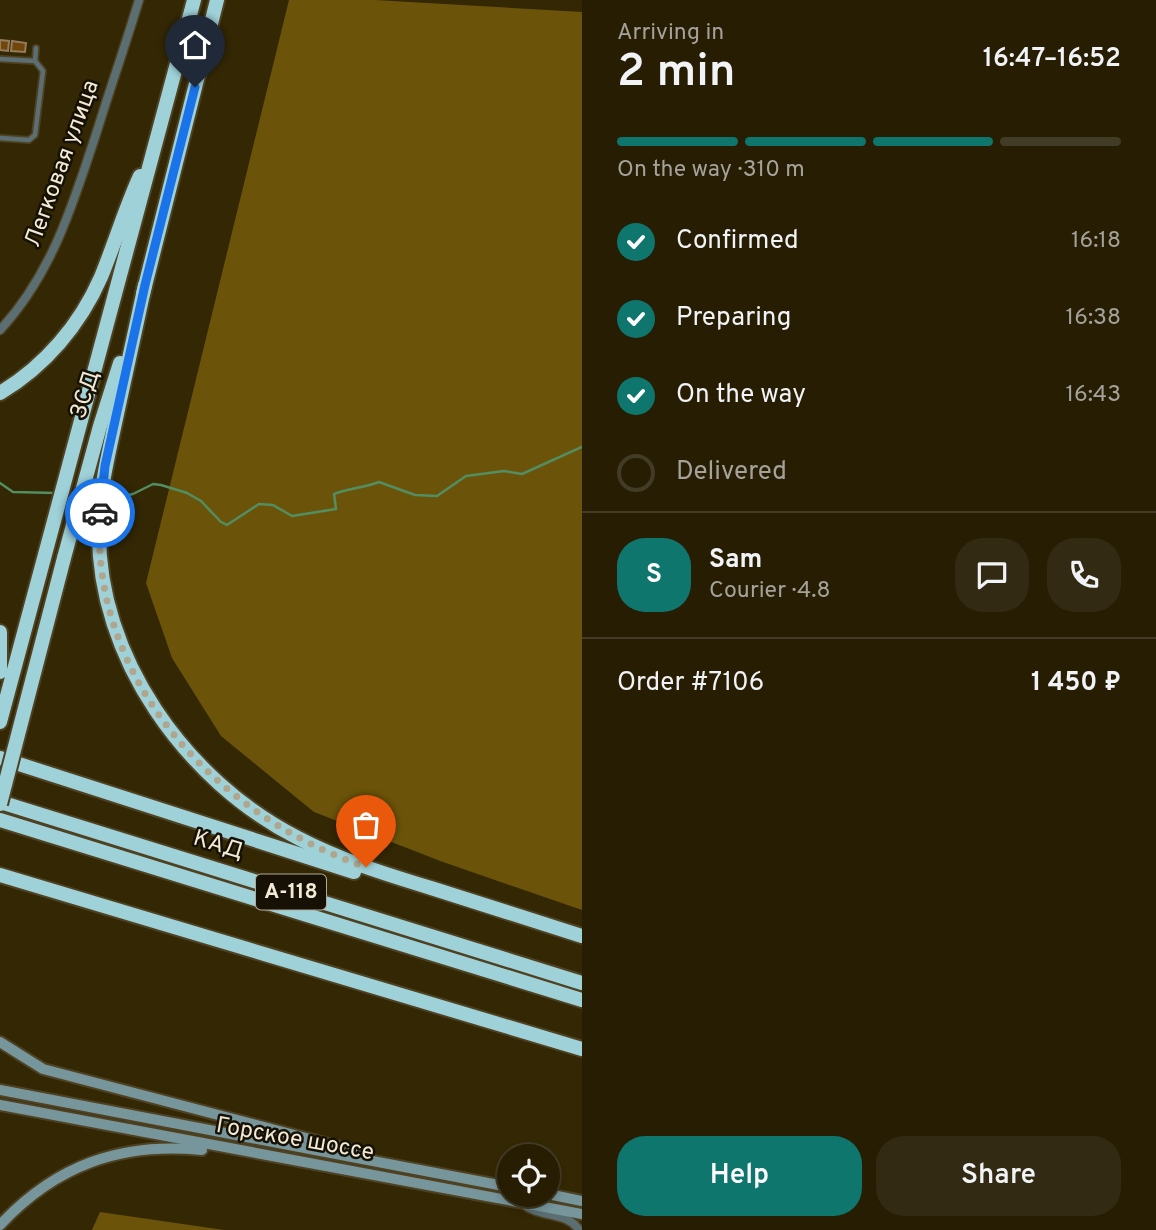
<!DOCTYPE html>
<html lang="en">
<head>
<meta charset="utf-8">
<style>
	:root { --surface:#261d03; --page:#322a12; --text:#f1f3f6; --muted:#a4a29a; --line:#423b25; --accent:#0f766e }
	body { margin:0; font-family:Overpass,sans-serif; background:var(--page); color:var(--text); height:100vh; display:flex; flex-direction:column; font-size:26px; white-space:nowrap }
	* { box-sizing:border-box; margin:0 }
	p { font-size:23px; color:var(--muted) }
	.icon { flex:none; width:38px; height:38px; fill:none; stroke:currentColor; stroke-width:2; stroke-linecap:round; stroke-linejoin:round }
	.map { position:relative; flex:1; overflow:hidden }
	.panel { display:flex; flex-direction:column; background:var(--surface); width:574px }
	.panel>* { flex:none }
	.buttons { position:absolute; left:497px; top:1144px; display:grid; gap:14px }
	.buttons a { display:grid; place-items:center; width:63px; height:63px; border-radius:50%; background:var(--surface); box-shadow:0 4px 10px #0003,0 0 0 2px var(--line); font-size:35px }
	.pin { position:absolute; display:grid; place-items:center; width:60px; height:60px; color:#fff; margin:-72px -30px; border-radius:50% 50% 50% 0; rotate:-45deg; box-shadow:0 0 7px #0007 }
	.pin .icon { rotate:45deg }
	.courier { position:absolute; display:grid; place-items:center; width:70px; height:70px; margin:-35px; border:5px solid #1a73e8; border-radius:50%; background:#fff; color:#222; box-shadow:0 2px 9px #0007 }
	.head em { font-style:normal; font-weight:600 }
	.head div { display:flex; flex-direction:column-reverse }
	.head { display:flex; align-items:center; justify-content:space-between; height:119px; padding:0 35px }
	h1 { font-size:46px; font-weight:600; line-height:52px }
	.bar { display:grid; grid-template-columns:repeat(4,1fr); gap:10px 7px; align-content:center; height:84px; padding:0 35px }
	.bar i { height:9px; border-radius:5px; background:var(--line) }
	.bar .selected { background:var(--accent) }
	.bar p { grid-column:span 4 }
	.line { display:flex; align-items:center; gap:18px; padding:0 35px; border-top:2px solid var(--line) }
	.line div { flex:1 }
	.round { display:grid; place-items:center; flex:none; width:74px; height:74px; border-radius:28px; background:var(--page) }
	ol { padding:0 35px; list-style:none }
	li { display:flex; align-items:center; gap:21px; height:77px }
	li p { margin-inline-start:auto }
	li .icon { padding:7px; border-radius:50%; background:var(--accent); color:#fff; stroke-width:4 }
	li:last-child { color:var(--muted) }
	li i { width:38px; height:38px; border:4px solid var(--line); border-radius:50% }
	.button { display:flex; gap:14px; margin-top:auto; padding:14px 35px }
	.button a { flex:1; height:80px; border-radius:28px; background:var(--accent); color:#fff; font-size:28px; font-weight:600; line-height:80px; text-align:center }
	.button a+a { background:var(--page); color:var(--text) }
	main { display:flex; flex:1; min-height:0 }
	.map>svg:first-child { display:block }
</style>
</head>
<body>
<main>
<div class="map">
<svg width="582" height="1230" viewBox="0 0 582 1230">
	<rect width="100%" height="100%" fill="#332704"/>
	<g fill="#6b5409">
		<polygon points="289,0 375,0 582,12 582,910 443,862 314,812 221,736 172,658 146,583"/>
		<polygon points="100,1212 224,1230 92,1230"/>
	</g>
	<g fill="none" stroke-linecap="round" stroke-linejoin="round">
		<g stroke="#528e61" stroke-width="2.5">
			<polyline points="0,483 13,492 56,493"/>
			<path d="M104,500L133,494L153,484L161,485L187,493L201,501L221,522L227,525L259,504L273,505L292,516L336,509L334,494C349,488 364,488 379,482L415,495L437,496L466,476L504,471L522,474L582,447"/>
		</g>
	</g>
	<g fill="#704609" stroke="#957b5e" stroke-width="2">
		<polygon points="0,40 9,41 8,51 0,50"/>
		<polygon points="12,41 26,43 25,52 11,51"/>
	</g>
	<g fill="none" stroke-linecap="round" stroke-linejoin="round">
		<g stroke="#4e4222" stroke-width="8">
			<g id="lane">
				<polyline points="0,59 35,61 43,71 35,135 29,140 0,138"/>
				<polyline points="35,61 36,48"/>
			</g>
		</g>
		<g stroke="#4e4222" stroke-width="11">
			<g id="street">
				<path d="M0,330C53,273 74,201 98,128C111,86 126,43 139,0"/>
				<path d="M523,1204C540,1218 567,1211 579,1230"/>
			</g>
		</g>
		<g stroke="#4e4222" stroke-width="14">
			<g id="secondary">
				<polyline points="0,1042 43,1069 363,1153"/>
				<polyline points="0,1090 509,1187"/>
				<polyline points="0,1105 582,1214"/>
				<polyline points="548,1194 582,1201"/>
				<path d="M0,1225C56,1165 121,1142 202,1150"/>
			</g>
		</g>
		<g stroke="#4e4222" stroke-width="18">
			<g id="highway">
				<path d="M145,285C136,328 126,371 117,414C109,452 99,490 99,529C97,657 186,781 298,838C340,860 385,874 431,888C481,904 532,920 582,936"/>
				<polyline points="143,294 217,0"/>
				<path d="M0,393C45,366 80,325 101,277C115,243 125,209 140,176"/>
				<polyline points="64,558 100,426 120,363"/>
				<polyline points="0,632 0,672"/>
				<polyline points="0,722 194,0"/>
				<polyline points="0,758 354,872"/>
				<polyline points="0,802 582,983"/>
				<polyline points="0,820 582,1000"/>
				<polyline points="0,875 582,1049"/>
			</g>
		</g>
		<use href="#lane" stroke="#5b6f72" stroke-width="4.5"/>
		<use href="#street" stroke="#5b6f72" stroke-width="8"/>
		<use href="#secondary" stroke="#77969c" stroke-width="10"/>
		<use href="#highway" stroke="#9fd1d9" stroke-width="14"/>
		<g stroke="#4e4222" stroke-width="18" stroke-linecap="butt">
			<polyline id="highway-bridge" points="0,804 64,558"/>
		</g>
		<use href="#highway-bridge" stroke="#9fd1d9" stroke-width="14"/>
	</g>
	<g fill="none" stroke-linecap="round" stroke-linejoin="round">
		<path stroke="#afa68d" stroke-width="7" stroke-dasharray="0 12.6" d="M100,513C89,679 216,816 366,867"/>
		<polyline stroke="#1a73e8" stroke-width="9" points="100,513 105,466 145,285 195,87"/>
	</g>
	<g text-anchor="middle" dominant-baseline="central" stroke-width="5" stroke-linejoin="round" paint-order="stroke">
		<rect fill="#161104" stroke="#b0a998" stroke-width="2" x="256" y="874.5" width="70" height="35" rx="5"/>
		<g font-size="21" font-weight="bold" fill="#f2ead7">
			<text x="291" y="892">А-118</text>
		</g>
		<g font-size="23" fill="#f2ead7" stroke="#161104">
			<text transform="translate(63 164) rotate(-70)">Легковая улица</text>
			<text transform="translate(86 395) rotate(-72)">ЗСД</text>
			<text transform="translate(218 846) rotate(17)">КАД</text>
			<text transform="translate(295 1140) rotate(10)">Горское шоссе</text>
		</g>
	</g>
</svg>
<div class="buttons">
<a><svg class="icon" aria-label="locate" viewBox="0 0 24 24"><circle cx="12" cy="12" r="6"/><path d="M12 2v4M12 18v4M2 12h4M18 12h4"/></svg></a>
</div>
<div class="pin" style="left:366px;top:867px;background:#ea580c"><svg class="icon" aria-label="bag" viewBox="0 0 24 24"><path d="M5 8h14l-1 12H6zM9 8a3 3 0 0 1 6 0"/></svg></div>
<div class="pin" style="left:195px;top:87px;background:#1f2937"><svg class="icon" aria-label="home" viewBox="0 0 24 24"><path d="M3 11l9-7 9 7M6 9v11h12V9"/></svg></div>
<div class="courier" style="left:100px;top:513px"><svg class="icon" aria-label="car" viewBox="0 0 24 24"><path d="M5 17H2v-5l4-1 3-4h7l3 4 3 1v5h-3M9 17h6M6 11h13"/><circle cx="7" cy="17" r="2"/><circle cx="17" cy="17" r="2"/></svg></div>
</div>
<section class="panel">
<div class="head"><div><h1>2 min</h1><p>Arriving in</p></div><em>16:47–16:52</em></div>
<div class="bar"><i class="selected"></i><i class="selected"></i><i class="selected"></i><i></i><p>On the way · 310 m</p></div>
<ol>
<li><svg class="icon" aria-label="check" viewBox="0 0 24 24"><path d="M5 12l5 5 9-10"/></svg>Confirmed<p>16:18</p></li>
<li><svg class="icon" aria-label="check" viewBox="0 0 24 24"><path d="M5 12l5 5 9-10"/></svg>Preparing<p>16:38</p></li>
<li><svg class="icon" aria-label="check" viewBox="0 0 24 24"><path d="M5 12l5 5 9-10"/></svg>On the way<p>16:43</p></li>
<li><i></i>Delivered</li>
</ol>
<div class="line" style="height:126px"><b class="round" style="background:var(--accent);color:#fff">S</b><div><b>Sam</b><p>Courier · 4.8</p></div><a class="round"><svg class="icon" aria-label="chat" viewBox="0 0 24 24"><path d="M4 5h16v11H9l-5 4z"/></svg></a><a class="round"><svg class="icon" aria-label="phone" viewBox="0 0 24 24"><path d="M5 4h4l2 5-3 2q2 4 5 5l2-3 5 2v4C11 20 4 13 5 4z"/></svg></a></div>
<div class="line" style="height:91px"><div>Order #7106</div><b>1 450 ₽</b></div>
<div class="button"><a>Help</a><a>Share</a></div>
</section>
</main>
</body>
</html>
